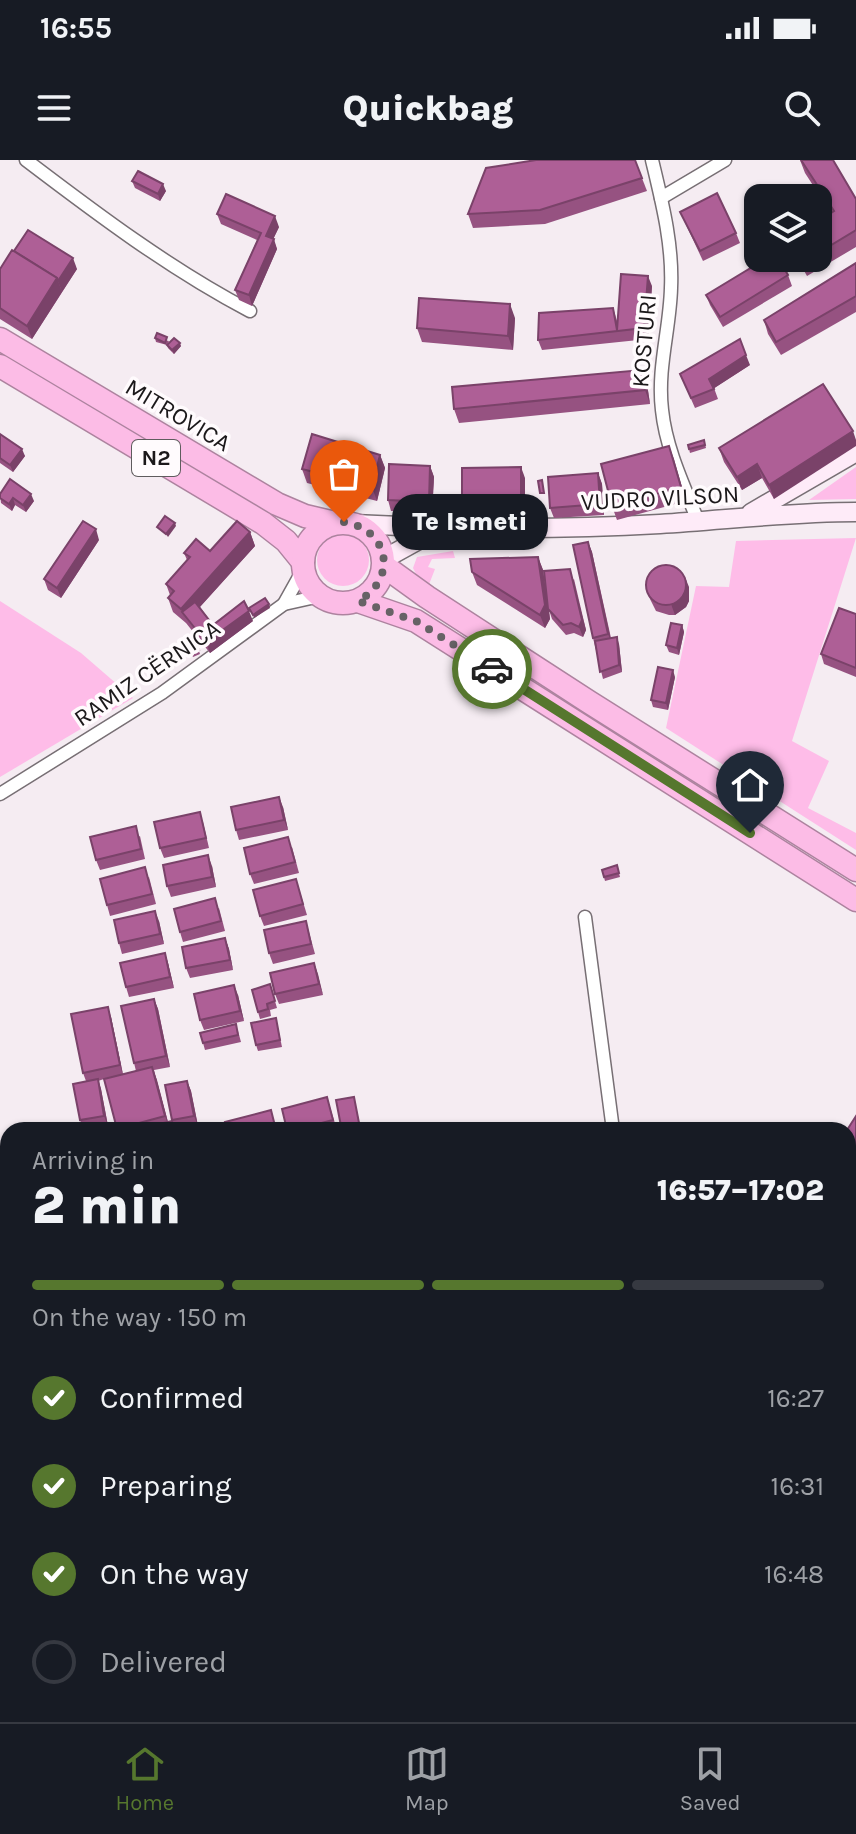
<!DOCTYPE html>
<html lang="en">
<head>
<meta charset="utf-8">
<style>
	:root { --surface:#171b24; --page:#20242c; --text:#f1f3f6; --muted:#9ea1a6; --line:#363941; --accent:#56772e }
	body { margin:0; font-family:Karla,sans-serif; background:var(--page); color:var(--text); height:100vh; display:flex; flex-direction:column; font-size:30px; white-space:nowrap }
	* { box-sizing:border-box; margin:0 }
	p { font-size:26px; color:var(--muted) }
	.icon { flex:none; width:44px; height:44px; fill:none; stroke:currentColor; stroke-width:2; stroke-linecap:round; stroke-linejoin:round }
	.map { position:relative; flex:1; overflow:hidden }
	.sheet { position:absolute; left:0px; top:962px; width:856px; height:600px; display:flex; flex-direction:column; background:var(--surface); border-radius:24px 24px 0 0; box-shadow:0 2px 6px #0004 }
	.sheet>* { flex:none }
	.buttons { position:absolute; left:744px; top:24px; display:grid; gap:16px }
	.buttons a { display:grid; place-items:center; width:88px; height:88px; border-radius:16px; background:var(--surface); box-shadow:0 2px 6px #0004; font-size:40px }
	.pin { position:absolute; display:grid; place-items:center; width:68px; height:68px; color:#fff; margin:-82px -34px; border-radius:50% 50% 50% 0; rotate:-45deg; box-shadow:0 0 8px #0007 }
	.pin .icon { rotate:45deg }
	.courier { position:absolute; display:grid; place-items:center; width:80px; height:80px; margin:-40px; border:6px solid #56772e; border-radius:50%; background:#fff; color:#222; box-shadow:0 2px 10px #0007 }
	.bubble { position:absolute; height:56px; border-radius:24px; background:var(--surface); box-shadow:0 2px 6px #0004; font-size:26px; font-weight:800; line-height:56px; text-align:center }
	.overview em { font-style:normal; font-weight:800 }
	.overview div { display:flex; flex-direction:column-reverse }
	.overview { display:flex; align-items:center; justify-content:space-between; height:136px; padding:0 32px }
	h1 { font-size:52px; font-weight:800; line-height:60px }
	.bar { display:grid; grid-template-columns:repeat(4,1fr); gap:12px 8px; align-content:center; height:96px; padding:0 32px }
	.bar i { height:10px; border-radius:6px; background:var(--line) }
	.bar .on { background:var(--accent) }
	.bar p { grid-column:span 4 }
	ol { padding:0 32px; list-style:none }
	li { display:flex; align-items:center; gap:24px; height:88px }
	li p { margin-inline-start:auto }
	li .icon { padding:8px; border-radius:50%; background:var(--accent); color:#fff; stroke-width:4 }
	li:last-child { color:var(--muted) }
	li i { width:44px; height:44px; border:4px solid var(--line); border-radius:50% }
	.status { display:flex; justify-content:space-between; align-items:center; height:56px; padding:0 40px; background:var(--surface); direction:ltr }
	.status svg { height:22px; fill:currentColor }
	header { display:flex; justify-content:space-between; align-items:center; height:104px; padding:0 32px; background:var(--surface); font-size:36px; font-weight:800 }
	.tabs { display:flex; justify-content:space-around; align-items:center; height:112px; border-top:2px solid var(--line); background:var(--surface); font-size:22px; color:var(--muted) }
	.tabs a { display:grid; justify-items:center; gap:4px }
	.tabs .on { color:var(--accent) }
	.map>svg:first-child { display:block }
</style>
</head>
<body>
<div class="status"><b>16:55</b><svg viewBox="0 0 49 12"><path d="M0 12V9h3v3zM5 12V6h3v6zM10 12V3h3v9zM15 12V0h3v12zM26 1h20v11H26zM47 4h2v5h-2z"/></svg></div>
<header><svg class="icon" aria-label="menu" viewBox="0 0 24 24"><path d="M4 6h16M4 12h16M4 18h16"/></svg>Quickbag<svg class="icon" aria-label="search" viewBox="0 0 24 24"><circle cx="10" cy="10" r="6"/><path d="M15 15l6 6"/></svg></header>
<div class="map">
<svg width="856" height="1562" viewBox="0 0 856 1562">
	<rect width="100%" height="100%" fill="#f5ecf2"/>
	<g fill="#febce8">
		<polygon points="856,307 856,339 809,340"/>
		<circle cx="343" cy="400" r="26"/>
		<polygon points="856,378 792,581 829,601 808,648 856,673 856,690 666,568 696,426 729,427 736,381"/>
		<polygon points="453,391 455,398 432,399 428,407 435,409 428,427 421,424 413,408 417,397"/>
		<polygon points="0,441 81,493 133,538 0,617"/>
	</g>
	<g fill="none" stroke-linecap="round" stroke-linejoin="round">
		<g stroke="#776f74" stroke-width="15">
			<g id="street">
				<path d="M26,0C97,54 170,109 250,151"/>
				<path d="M652,0C662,42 673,84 671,128C670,169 657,208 662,250C666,289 684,326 698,361"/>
				<polyline points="661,38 725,0"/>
				<polyline points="284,444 303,410"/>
				<polyline points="0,634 162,533 284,444 320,436"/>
				<polyline points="585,757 613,970"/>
			</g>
		</g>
		<g stroke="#776f74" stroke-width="21">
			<g id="secondary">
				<polyline points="751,353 856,292"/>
				<path d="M354,364C456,369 558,370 660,364C726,360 790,352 856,352"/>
				<polyline points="384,399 422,378 443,374"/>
			</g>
		</g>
		<g stroke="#ad839f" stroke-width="25">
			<g id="highway">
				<polyline points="0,179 277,344 305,356 335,363"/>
				<polyline points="0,206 263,363 286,381 303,402"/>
				<circle cx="343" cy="403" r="40"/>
				<polyline points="384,406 427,437 589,542 856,710"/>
				<polyline points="358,441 416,461 856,740"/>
			</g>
		</g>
		<use href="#street" stroke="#fff" stroke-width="12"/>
		<use href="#secondary" stroke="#feebf8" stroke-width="18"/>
		<use href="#highway" stroke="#fcbce6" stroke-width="22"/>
	</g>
	<g fill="#965281">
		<polygon points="635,0 647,31 545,64 473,68 468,54 531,1"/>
		<polygon points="800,0 856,39 856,87 807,116 797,98 818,98 818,62 831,53 805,13"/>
		<polygon points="132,21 166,31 160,41 135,28"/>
		<polygon points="680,52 736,73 740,83 703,101"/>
		<polygon points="217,54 279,67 273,79 277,89 252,146 239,140 235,130 257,80 221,64"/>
		<polygon points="14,91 77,109 32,179 0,159 0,109"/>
		<polygon points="856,103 856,152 781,195 768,174 764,160"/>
		<polygon points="788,115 792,126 723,167 710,145 706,135"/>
		<polygon points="652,126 648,179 542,190 538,180 613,148 618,164"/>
		<polygon points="515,158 513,190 422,182 417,168"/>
		<polygon points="155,178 169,181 167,185 181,186 174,194 168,188 167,185 156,182"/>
		<polygon points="750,205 714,228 718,239 695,248 680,214"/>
		<polygon points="647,224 650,244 459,263 454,249"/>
		<polygon points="823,224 774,339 762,318 742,330 724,302 719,288"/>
		<polygon points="0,274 25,296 13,312 0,303"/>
		<polygon points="704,280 706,288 690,293 688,285"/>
		<polygon points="669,286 686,341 617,360 612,346"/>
		<polygon points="380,295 385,308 377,341 307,323 302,309"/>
		<polygon points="430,306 434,317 432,353 391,351 388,340"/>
		<polygon points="598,313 602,324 604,355 554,358 550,348"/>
		<polygon points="525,318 525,350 501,350 512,350 513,362 494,361 492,350 466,350 462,340"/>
		<polygon points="0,334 34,341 26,352 15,345 12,351 1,343"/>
		<polygon points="250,372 255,386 200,447 213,465 253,461 210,493 186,463 173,452 168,438 170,435 166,424 187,400 184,393 210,391"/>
		<polygon points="99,380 61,438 48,430 44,419"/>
		<polygon points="588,382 592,392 611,478 619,484 622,512 603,519 593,478"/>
		<polygon points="538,397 543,410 547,441 574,419 586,470 583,477 574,473 566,475 552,459 549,450 550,459 545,468 477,425 472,412"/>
		<polygon points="689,427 689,441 686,447 675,455 669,455 656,451 650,439 646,429"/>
		<polygon points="856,454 856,517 824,504 821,494"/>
		<polygon points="682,465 684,472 679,495 669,492 666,485"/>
		<polygon points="195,480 200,494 193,497 187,483"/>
		<polygon points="675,517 668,550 653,547 651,540"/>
		<polygon points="283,647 288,670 239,680 236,670"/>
		<polygon points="203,662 209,688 164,698 160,688"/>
		<polygon points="140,676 145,699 100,710 96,700"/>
		<polygon points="292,687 299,713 254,724 250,714"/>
		<polygon points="617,705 620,717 605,721 602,710"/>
		<polygon points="212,706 216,727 171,737 167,726"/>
		<polygon points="149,717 156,744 110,756 107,745"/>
		<polygon points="296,719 307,755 264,766 260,756"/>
		<polygon points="219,748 225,771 183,782 180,772"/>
		<polygon points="159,761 164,784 122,794 119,783"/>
		<polygon points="306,761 315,794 273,804 269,793"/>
		<polygon points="225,778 229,789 233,810 190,818 186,808"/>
		<polygon points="165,793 168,803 174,828 129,837 126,827"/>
		<polygon points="314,803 323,835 279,844 275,834"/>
		<polygon points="270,824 277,848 270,850 271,856 260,859 258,852"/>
		<polygon points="238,835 244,861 204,870 200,860"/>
		<polygon points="154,839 158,849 170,907 154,910 168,962 175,970 117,970 104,919 98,921 101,929 108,966 83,970 80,960 86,921 83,913 111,857 123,914 136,911 134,903"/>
		<polygon points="276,858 282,887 258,891 256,885"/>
		<polygon points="238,871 241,882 205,890 203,883"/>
		<polygon points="187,921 191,931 198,966 176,970 172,960"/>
		<polygon points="327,937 337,970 287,970"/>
		<polygon points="354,937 361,970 342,970 341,966"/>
		<polygon points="856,956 856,1033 848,1028 848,970"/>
	</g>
	<g fill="#7a4269">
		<polygon points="163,24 166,31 160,41 158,34"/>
		<polygon points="275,56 279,67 270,86 266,76"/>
		<polygon points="274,79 277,89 252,146 249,135"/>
		<polygon points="73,98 77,109 62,132 58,121"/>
		<polygon points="648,116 652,126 648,179 644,168"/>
		<polygon points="57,118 62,132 32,179 27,166"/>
		<polygon points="510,144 515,158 513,190 508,176"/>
		<polygon points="180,183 181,186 174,194 172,190"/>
		<polygon points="746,195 750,205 713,229 709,219"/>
		<polygon points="642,210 647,224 650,244 645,230"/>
		<polygon points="853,271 856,280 856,286 774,339 769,325"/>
		<polygon points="669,286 674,299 686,341 681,327"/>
		<polygon points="22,289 25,296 13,312 10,305"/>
		<polygon points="380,295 385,308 377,341 372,327"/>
		<polygon points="757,304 762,318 742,330 737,317"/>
		<polygon points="430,306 434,317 432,353 429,342"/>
		<polygon points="521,307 525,318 525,350 521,339"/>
		<polygon points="598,313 602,324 604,355 600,344"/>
		<polygon points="31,334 34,341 26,352 23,345"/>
		<polygon points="13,338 15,345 12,351 9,344"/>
		<polygon points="175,363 176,366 168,377 166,374"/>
		<polygon points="96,369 99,380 61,438 57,428"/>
		<polygon points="250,372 255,386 188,460 182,452 186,463 181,449"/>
		<polygon points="588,382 592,392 612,485 608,474"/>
		<polygon points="538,397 543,410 550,459 545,468 540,455"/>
		<polygon points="570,409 586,470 583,477 579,467"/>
		<polygon points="685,417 689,427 689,441 686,447 675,455 671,444"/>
		<polygon points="269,444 270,448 254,458 253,455"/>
		<polygon points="249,451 253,461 210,493 206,482"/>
		<polygon points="682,465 684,472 679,495 677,488"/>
		<polygon points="617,477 619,484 622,512 619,505"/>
		<polygon points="673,510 675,517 668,550 666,543"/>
		<polygon points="279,637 283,647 288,670 284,660"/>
		<polygon points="208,695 212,706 216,727 212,717"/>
		<polygon points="155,751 159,761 164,784 160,774"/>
		<polygon points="225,778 229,789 233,810 230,800"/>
		<polygon points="165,793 168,803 174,828 170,817"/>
		<polygon points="314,803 318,814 323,835 319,824"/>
		<polygon points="234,825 238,835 244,861 240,851"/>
		<polygon points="154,839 158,849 170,907 166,896"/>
		<polygon points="108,847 111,857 123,915 120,905"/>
		<polygon points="152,907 157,920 170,970 165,956"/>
		<polygon points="98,919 101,929 108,966 104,956"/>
		<polygon points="187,921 191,931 198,966 194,956"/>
		<polygon points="856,1108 856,1118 850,1126 848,1118"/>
	</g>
	<g fill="#ae5f96" stroke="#7a4269" stroke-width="2">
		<polygon points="536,0 635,0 642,18 540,50 468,54 486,8"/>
		<polygon points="801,0 833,0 856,39 856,70 818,93 818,62 834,51"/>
		<polygon points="138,11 163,24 158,34 132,21"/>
		<polygon points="717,33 736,73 700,91 680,52"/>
		<polygon points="226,34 275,56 266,76 274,79 249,135 235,130 261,73 217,54"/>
		<polygon points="28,70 73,98 58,121 57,118 14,91"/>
		<polygon points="12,90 57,118 27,166 0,148 0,109"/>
		<polygon points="767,98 778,98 788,115 720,157 706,135"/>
		<polygon points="799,98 810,98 802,103"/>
		<polygon points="856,103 856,136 776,182 764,160"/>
		<polygon points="621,114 648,116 644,168 538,180 539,153 613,148 617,170"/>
		<polygon points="419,138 510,144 508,176 417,168"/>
		<polygon points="157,173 167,177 165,183 155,178"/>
		<polygon points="174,178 180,183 172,190 167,185"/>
		<polygon points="740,179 746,195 709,219 714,229 691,238 680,214"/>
		<polygon points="642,210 645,230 454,249 452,227"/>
		<polygon points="823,224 853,271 769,325 757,304 737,317 719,288"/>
		<polygon points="0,274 22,289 10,305 0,298"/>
		<polygon points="312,274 380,295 372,327 302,309"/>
		<polygon points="704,280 705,285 689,289 688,285"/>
		<polygon points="669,286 681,327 612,346 601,304"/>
		<polygon points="389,304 430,306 429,342 388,340"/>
		<polygon points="521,307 521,339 462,340 462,308"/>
		<polygon points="598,313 600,344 550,348 548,317"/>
		<polygon points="10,319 31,334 23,345 13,338 9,344 0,338 0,334"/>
		<polygon points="542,320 544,333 540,333 538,321"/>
		<polygon points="492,350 512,350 512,359 493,358"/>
		<polygon points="165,356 175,363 166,374 157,367"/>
		<polygon points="83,361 96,369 57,428 44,419"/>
		<polygon points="237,361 250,372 181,449 168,438 174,431 166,424 190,397 184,393 196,379 210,391"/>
		<polygon points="588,382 608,474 593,478 573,385"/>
		<polygon points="538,397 545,445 540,455 472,412 470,399"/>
		<circle cx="666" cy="425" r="20"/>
		<polygon points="570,409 582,460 579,467 571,463 563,465 548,449 544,411"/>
		<polygon points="265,438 269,444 253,455 249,448"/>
		<polygon points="244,441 249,451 206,482 182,452 195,442 213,465"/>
		<polygon points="839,448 856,454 856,508 821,494"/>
		<polygon points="671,463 682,465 677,488 666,485"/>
		<polygon points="617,477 619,505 600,512 595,481"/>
		<polygon points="195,480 199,490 191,493 187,483"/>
		<polygon points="658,507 673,510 666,543 651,540"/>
		<polygon points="279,637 284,660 236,670 231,647"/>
		<polygon points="200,652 206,678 160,688 154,662"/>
		<polygon points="136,666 141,689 96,700 90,677"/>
		<polygon points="288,677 295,702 250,714 244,688"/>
		<polygon points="208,695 212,717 167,726 163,705"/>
		<polygon points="617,705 619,713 604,717 602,710"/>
		<polygon points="145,707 152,734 107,745 100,719"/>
		<polygon points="296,719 303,744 260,756 253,730"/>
		<polygon points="215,738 221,761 180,772 174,749"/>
		<polygon points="155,751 160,774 119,783 114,760"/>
		<polygon points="306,761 311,784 269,793 264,770"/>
		<polygon points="225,778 230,800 186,808 182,787"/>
		<polygon points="165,793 170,817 126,827 120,803"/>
		<polygon points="314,803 319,824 275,834 270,813"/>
		<polygon points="270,824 275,841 267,844 268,849 258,852 252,830"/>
		<polygon points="234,825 240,851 200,860 194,834"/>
		<polygon points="154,839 166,896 134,903 121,846"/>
		<polygon points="108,847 120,905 83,913 71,854"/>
		<polygon points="276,858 280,880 256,885 251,863"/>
		<polygon points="236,864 238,875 203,883 200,873"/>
		<polygon points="152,907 165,956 117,969 104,919"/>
		<polygon points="98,919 104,956 80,960 73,924"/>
		<polygon points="187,921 194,956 172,960 165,925"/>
		<polygon points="327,937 333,960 295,970 287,970 282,949"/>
		<polygon points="354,937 359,963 341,966 336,940"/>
		<polygon points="271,950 276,970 227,970 225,962"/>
		<polygon points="856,956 856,1023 848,1017 847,970"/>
		<polygon points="172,961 174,970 134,970"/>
		<polygon points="848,1098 856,1104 856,1108 848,1118"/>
		<polygon points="170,1554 206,1554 210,1562 172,1562"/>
	</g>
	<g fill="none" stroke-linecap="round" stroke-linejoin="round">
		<path stroke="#676266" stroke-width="8" stroke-dasharray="0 14.4" d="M344,362C390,370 398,419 358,441L416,461L492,509"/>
		<polyline stroke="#56772e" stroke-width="10" points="492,509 750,673"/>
	</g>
	<g text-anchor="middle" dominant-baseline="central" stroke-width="7" stroke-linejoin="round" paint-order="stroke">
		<rect fill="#fffbfd" stroke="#5f5c5e" stroke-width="2" x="132" y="280" width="48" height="36" rx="6"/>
		<g font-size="22" font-weight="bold" fill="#1b181a">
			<text x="156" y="298">N2</text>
		</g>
		<g font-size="24" fill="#1b181a" stroke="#fffbfd">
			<text transform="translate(644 181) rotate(-85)">KOSTURI</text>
			<text transform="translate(178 255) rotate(31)">MITROVICA</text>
			<text transform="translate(660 338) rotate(-3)">VUDRO VILSON</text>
			<text transform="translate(147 513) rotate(-34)">RAMIZ CËRNICA</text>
		</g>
	</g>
</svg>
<div class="buttons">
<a><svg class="icon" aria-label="layers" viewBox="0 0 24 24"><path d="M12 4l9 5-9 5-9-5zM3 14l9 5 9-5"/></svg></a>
</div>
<div class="pin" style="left:344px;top:362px;background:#ea580c"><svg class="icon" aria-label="bag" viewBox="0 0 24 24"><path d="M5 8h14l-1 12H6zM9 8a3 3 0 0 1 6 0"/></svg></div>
<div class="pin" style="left:750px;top:673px;background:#1f2937"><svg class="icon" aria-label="home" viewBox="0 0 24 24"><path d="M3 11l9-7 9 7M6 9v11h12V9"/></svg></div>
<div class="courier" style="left:492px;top:509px"><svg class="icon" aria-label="car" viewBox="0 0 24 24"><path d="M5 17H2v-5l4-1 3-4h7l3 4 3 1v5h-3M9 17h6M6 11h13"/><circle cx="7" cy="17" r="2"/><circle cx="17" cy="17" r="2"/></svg></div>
<div class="bubble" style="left:392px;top:334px;width:156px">Te Ismeti</div>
<section class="sheet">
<div class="overview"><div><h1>2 min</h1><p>Arriving in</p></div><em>16:57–17:02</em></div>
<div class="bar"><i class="on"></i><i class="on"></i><i class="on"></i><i></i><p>On the way · 150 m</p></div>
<ol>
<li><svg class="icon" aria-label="check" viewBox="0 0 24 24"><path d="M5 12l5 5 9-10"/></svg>Confirmed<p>16:27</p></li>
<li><svg class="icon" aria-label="check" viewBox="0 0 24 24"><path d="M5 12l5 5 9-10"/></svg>Preparing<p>16:31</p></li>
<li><svg class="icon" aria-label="check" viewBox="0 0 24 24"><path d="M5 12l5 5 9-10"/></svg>On the way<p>16:48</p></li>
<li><i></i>Delivered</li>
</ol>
</section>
</div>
<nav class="tabs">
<a class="on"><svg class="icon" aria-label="home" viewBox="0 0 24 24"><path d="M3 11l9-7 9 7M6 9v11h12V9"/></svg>Home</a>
<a><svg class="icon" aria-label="map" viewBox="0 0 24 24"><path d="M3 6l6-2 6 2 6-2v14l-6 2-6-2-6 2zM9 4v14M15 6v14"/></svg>Map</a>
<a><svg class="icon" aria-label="saved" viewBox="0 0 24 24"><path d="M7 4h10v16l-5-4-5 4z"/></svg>Saved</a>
</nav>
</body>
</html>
